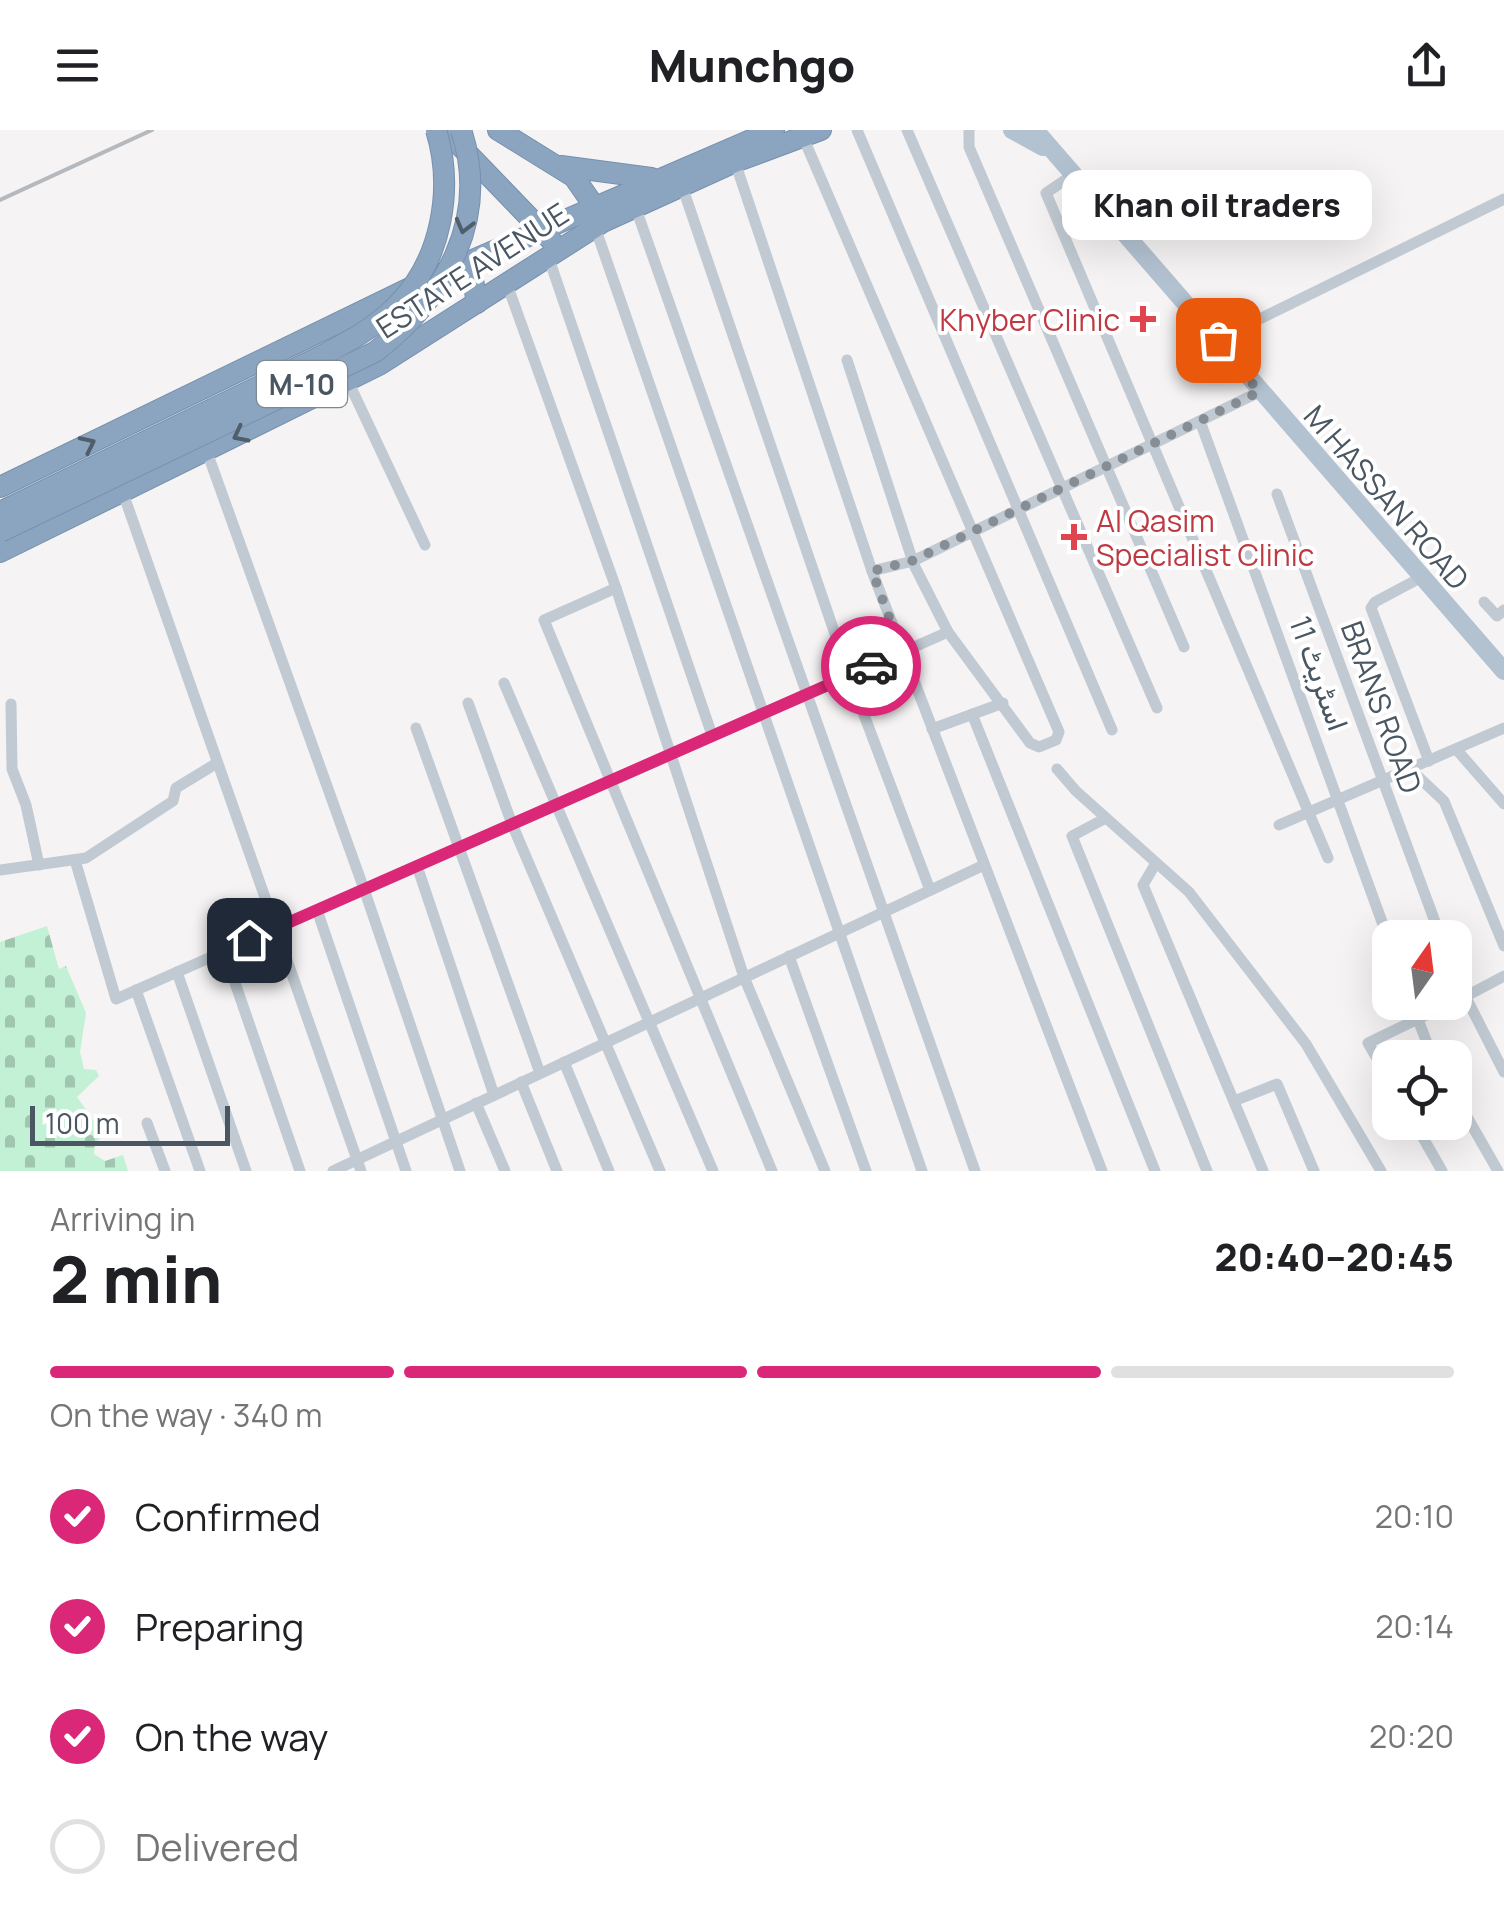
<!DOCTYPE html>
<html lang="en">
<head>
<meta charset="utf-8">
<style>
	:root { --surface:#fff; --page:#f6f6f6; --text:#202124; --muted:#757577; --line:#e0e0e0; --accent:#db2777 }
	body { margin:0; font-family:Manrope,Vazirmatn,sans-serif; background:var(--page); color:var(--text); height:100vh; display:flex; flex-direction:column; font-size:38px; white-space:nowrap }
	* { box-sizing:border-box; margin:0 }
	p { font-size:32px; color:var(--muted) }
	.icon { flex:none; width:55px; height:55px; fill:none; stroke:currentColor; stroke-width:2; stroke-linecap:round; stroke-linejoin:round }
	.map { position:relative; height:1041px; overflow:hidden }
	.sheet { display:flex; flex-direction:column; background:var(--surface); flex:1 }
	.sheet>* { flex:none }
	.needle { width:65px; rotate:14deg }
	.fabs { position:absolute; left:1372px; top:790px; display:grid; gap:20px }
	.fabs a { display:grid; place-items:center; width:100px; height:100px; border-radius:20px; background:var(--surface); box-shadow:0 10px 40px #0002; font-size:50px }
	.scale { position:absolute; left:30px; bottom:25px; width:200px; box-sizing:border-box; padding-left:10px; border:5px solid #4a5661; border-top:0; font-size:28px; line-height:35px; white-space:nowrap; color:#4a5661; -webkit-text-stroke:8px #fff; paint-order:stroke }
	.pin { position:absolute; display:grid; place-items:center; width:85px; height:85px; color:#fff; margin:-42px; border-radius:20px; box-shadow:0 5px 15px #0006 }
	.courier { position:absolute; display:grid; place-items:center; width:100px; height:100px; margin:-50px; border:8px solid #db2777; border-radius:50%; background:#fff; color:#222; box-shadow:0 2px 12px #0007 }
	.bubble { position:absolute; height:70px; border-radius:20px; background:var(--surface); box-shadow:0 10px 40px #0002; font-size:32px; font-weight:800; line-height:70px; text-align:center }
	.head em { font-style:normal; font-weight:800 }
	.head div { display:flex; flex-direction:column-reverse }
	.head { display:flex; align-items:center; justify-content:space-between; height:170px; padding:0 50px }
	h1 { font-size:65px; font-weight:800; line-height:75px }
	.bar { display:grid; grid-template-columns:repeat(4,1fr); gap:15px 10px; align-content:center; height:120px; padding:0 50px }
	.bar i { height:12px; border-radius:8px; background:var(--line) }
	.bar .active { background:var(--accent) }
	.bar p { grid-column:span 4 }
	ol { padding:0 50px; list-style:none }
	li { display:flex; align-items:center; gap:30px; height:110px }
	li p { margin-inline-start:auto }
	li .icon { padding:10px; border-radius:50%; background:var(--accent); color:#fff; stroke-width:4 }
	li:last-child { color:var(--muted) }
	li i { width:55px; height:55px; border:5px solid var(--line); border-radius:50% }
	header { display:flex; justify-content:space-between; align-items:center; height:130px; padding:0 50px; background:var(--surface); font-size:45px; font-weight:800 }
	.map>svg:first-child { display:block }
</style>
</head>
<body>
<header><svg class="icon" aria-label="menu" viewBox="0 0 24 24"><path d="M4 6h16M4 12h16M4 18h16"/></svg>Munchgo<svg class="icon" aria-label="share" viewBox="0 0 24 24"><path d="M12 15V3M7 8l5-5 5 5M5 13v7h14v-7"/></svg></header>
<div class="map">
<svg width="1504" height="1041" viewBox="0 0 1504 1041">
	<defs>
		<pattern id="cemetery-stones" width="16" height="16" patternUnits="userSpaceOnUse" patternTransform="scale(2.5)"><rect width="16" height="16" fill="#c3f1d5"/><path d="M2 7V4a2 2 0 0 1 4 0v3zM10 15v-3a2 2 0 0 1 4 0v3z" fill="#a0c6b0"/></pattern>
	</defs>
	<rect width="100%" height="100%" fill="#f5f3f3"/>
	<polygon fill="url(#cemetery-stones)" points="47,796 59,839 66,836 86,883 80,922 84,939 96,940 99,946 77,967 104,1005 95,1013 94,1024 105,1031 123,1025 128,1041 0,1041 0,812"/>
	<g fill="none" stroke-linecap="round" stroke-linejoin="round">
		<g stroke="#7690ad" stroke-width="22">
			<g id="highway">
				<polyline points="445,0 551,110"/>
				<polyline points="498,0 574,47 601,86"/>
				<polyline points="561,36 651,48"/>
				<polyline points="455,137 473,150 477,173"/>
				<polyline points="438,145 774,0"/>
				<polyline points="0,357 412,157"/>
				<polyline points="0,422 379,235 603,92 735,32 821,0"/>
			</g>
		</g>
		<g stroke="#c1cad2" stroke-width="11">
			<polyline points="857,0 1112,600"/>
			<polyline points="907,0 1157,578"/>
			<polyline points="969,0 969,17 1184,517"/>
			<polyline points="803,7 1059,602 1056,610 1039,617 1030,613 948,502 914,435 847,230"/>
			<polyline points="735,32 872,441 1102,1041"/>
			<polyline points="1074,44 1046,63 1328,728"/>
			<polyline points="682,56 849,545 930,760"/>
			<polyline points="635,76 975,1041"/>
			<polyline points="595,97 922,1041"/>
			<polyline points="548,126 712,605"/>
			<polyline points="507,154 616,458 744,847 825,1041"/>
			<polyline points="1217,210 1504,69"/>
			<polyline points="348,251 425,415"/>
			<polyline points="1200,291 1390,814"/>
			<polyline points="207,322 364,759 460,1041"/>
			<polyline points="123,363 361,1041"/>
			<polyline points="1277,364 1441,808"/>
			<polyline points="872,441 913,431 1259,262"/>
			<polyline points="1422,447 1375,472 1371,478 1429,631"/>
			<polyline points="616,458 544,490 772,1041"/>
			<polyline points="1484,472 1497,486 1504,480"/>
			<polyline points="504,553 713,1041"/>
			<polyline points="468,573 512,694 660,1041"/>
			<polyline points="11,574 12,639 26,675 39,735"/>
			<polyline points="972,584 1155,1041"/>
			<polyline points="416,598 540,943"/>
			<polyline points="932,599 1003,573"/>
			<polyline points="1456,619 1504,674"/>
			<polyline points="1057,639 1076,661 1189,762 1306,914 1381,1041"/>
			<polyline points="1410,639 1444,671 1504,816"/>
			<polyline points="1106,688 1072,706 1207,1041"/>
			<polyline points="1279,695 1504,598"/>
			<polyline points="75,730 116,869 948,502"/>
			<polyline points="1156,733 1143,755 1263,1041"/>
			<polyline points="417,736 494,965"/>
			<polyline points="0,740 86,728 173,671 176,658 217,633"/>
			<polyline points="317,780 406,1041"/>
			<polyline points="224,821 300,1041"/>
			<polyline points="789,826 866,1041"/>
			<polyline points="177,842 246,1041"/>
			<polyline points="1455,846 1504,942"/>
			<polyline points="136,860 200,1041"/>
			<polyline points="1459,870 1504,846"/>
			<polyline points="1411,872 1433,928"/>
			<polyline points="564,932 609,1041"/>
			<polyline points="1390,951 1368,913 1453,872"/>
			<polyline points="521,952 557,1041"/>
			<polyline points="1455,966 1498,1041"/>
			<polyline points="1234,971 1277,954 1314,1041"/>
			<polyline points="476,973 505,1041"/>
			<polyline points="1414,992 1442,1041"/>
			<polyline points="147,993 165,1041"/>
			<polyline points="333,1041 984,735"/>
		</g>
		<g stroke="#b3c2d1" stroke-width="18">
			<polyline points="1012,0 1043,17"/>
			<polyline points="1035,0 1504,541"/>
		</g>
		<use href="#highway" stroke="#8ba5c1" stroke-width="20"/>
		<polyline stroke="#b5b8bd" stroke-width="4" points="0,70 152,0"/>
		<g stroke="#7690ad" stroke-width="22" stroke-linecap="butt">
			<g id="highway-bridge">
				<path d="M0,382L319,227C346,213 375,198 397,175C442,130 454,58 436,0"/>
				<path d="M0,402L375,222C444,169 491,90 461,0"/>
			</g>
		</g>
		<use href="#highway-bridge" stroke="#8ba5c1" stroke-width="20"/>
	</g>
	<defs><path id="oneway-chevron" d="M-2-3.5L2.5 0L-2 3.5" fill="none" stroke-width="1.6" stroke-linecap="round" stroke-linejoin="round" transform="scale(2.5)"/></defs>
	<g stroke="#505e6b">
		<use href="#oneway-chevron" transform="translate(464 96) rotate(105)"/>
		<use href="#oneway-chevron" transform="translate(240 305) rotate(153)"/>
		<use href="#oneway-chevron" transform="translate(88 314) rotate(-26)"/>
	</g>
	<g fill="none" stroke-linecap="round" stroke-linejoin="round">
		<polyline stroke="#868d94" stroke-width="10" stroke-dasharray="0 18" points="871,536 902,522 872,441 912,431 1259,262 1218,210"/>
		<polyline stroke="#db2777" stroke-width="12" points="249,810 871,536"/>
	</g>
	<g fill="#e0444e" stroke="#fff" stroke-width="4">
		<path d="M1138 174h10v10h10v10h-10v10h-10v-10h-10v-10h10z"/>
		<path d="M1069 392h10v10h10v10h-10v10h-10v-10h-10v-10h10z"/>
	</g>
	<g text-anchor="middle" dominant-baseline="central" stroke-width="8" stroke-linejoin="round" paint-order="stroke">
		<rect fill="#fff" stroke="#808990" stroke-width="2.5" x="257" y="231" width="90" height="46" rx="8"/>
		<g font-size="28" font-weight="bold" fill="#4a5661">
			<text x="302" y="254">M-10</text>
		</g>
		<g font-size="30" fill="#4a5661" stroke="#fff">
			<text transform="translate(472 140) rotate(-33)">ESTATE AVENUE</text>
			<text transform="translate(1387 367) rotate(49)">M HASSAN ROAD</text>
			<text transform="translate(1320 543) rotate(70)">اسٹریٹ 11</text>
			<text transform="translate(1382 577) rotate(70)">BRANS ROAD</text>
		</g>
		<g font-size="30" fill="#be3a42" stroke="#fff" text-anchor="end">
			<text x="1120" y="189">Khyber Clinic</text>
			<text x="1096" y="390" text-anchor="start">Al Qasim<tspan x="1096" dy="34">Specialist Clinic</tspan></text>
		</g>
	</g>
</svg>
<div class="fabs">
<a><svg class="needle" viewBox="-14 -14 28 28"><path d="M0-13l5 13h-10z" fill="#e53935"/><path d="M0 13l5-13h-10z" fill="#757577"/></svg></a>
<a><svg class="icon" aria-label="locate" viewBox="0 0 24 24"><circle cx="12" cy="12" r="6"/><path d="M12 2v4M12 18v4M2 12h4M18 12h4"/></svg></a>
</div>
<div class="scale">100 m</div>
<div class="pin" style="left:1218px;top:210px;background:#ea580c"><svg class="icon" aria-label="bag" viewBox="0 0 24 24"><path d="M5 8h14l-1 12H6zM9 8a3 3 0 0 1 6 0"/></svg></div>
<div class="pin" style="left:249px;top:810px;background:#1f2937"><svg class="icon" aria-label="home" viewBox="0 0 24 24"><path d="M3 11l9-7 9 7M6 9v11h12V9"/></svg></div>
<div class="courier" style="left:871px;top:536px"><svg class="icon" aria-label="car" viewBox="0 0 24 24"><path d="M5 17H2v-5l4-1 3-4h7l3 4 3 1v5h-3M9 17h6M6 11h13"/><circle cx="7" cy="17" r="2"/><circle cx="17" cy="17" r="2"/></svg></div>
<div class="bubble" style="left:1062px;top:40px;width:310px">Khan oil traders</div>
</div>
<section class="sheet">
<div class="head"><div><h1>2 min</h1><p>Arriving in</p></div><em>20:40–20:45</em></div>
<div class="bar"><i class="active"></i><i class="active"></i><i class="active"></i><i></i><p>On the way · 340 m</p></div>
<ol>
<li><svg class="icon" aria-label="check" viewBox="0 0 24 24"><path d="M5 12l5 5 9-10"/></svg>Confirmed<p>20:10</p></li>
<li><svg class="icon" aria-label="check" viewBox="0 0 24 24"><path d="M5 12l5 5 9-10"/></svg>Preparing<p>20:14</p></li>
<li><svg class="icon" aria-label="check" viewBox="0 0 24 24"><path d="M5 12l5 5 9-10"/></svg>On the way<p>20:20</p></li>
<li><i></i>Delivered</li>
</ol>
</section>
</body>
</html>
